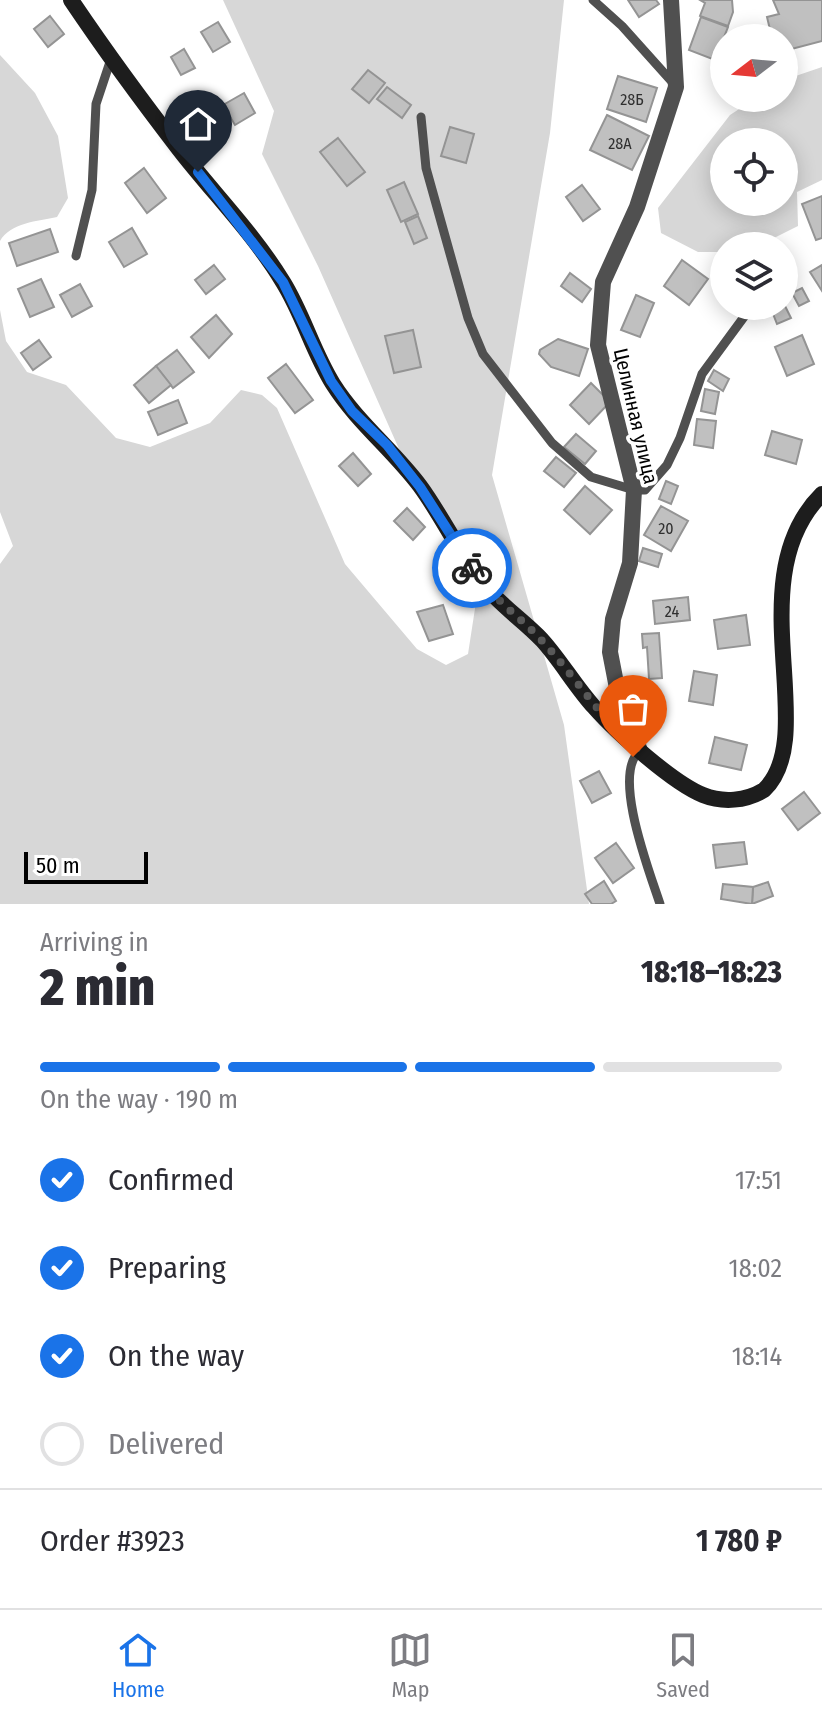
<!DOCTYPE html>
<html lang="en">
<head>
<meta charset="utf-8">
<style>
	:root { --surface:#fff; --page:#f7f7f7; --text:#2b2b33; --muted:#7c7c81; --line:#e1e1e2; --accent:#1a73e8 }
	body { margin:0; font-family:"Fira Sans Condensed",sans-serif; background:var(--page); color:var(--text); height:100vh; display:flex; flex-direction:column; font-size:30px; white-space:nowrap }
	* { box-sizing:border-box; margin:0 }
	p { font-size:26px; color:var(--muted) }
	.icon { flex:none; width:44px; height:44px; fill:none; stroke:currentColor; stroke-width:2; stroke-linecap:round; stroke-linejoin:round }
	.map { position:relative; height:904px; overflow:hidden }
	.side { display:flex; flex-direction:column; background:var(--surface); flex:1 }
	.side>* { flex:none }
	.needle { width:52px; rotate:254deg }
	.fabs { position:absolute; left:710px; top:24px; display:grid; gap:16px }
	.fabs a { display:grid; place-items:center; width:88px; height:88px; border-radius:50%; background:var(--surface); box-shadow:0 4px 20px #0003; font-size:40px }
	.scale { position:absolute; left:24px; bottom:20px; width:124px; box-sizing:border-box; padding-left:8px; border:4px solid #000; border-top:0; font-size:22px; line-height:28px; white-space:nowrap; color:#000; -webkit-text-stroke:6px #fff; paint-order:stroke }
	.pin { position:absolute; display:grid; place-items:center; width:68px; height:68px; color:#fff; margin:-82px -34px; border-radius:50% 50% 50% 0; rotate:-45deg; box-shadow:0 0 8px #0007 }
	.pin .icon { rotate:45deg }
	.courier { position:absolute; display:grid; place-items:center; width:80px; height:80px; margin:-40px; border:6px solid #1a73e8; border-radius:50%; background:#fff; color:#222; box-shadow:0 2px 10px #0007 }
	.summary em { font-style:normal; font-weight:800 }
	.summary div { display:flex; flex-direction:column-reverse }
	.summary { display:flex; align-items:center; justify-content:space-between; height:136px; padding:0 40px }
	h1 { font-size:52px; font-weight:800; line-height:60px }
	.bar { display:grid; grid-template-columns:repeat(4,1fr); gap:12px 8px; align-content:center; height:96px; padding:0 40px }
	.bar i { height:10px; border-radius:6px; background:var(--line) }
	.bar .on { background:var(--accent) }
	.bar p { grid-column:span 4 }
	.line { display:flex; align-items:center; gap:20px; padding:0 40px; border-top:2px solid var(--line) }
	.line div { flex:1 }
	ol { padding:0 40px; list-style:none }
	li { display:flex; align-items:center; gap:24px; height:88px }
	li p { margin-inline-start:auto }
	li .icon { padding:8px; border-radius:50%; background:var(--accent); color:#fff; stroke-width:4 }
	li:last-child { color:var(--muted) }
	li i { width:44px; height:44px; border:4px solid var(--line); border-radius:50% }
	.tabs { display:flex; justify-content:space-around; align-items:center; height:112px; border-top:2px solid var(--line); background:var(--surface); font-size:22px; color:var(--muted) }
	.tabs a { display:grid; justify-items:center; gap:4px }
	.tabs .on { color:var(--accent) }
	.map>svg:first-child { display:block }
</style>
</head>
<body>
<div class="map">
<svg width="822" height="904" viewBox="0 0 822 904">
	<rect width="100%" height="100%" fill="#fff"/>
	<g fill="#d7d7d7" fill-rule="evenodd">
		<polygon points="223,0 564,0 550,133 492,475 564,725 589,904 0,904 0,564 13,546 0,512 0,310 6,341 27,372 66,385 116,438 150,447 210,423 241,390 262,395 277,408 345,564 417,649 446,665 468,654 480,576 399,449 318,266 262,154 274,111"/>
		<path d="M0,55L35,93L58,136L68,198L57,217C38,221 10,223 0,241Z"/>
		<path d="M822,67V180L797,192L798,226L758,246H724V252H698L661,233L658,208L730,115L756,98H784V80ZM784,142V202H724V142Z"/>
	</g>
	<g fill="#c0c0c0" stroke="#949494" stroke-width="2">
		<polygon points="628,0 656,0 659,4 639,17"/>
		<polygon points="732,0 733,12 728,26 700,16 705,3 700,0"/>
		<polygon points="773,0 822,0 822,41 784,51 784,38 772,38 767,17 779,14"/>
		<polygon points="50,16 64,34 48,47 34,29"/>
		<polygon points="701,17 728,27 715,60 689,50"/>
		<polygon points="218,22 230,42 213,52 201,32"/>
		<polygon points="184,49 195,68 181,75 171,57"/>
		<polygon points="368,70 385,83 369,103 352,89"/>
		<polygon points="618,76 657,88 646,122 607,109"/>
		<polygon points="387,87 411,105 402,118 377,99"/>
		<polygon points="244,93 255,113 235,125 223,105"/>
		<polygon points="607,115 649,136 632,170 590,150"/>
		<polygon points="450,127 474,134 466,163 441,156"/>
		<polygon points="338,138 365,172 347,186 320,152"/>
		<polygon points="144,168 166,198 147,213 125,183"/>
		<polygon points="404,182 418,214 401,222 387,190"/>
		<polygon points="582,185 600,209 583,221 566,197"/>
		<polygon points="822,196 822,238 816,240 802,204"/>
		<polygon points="418,216 427,238 414,244 405,222"/>
		<polygon points="132,228 147,254 124,267 109,242"/>
		<polygon points="50,229 58,252 17,266 9,243"/>
		<polygon points="682,260 708,279 689,305 664,286"/>
		<polygon points="214,265 225,279 206,294 195,280"/>
		<polygon points="822,265 822,291 810,272"/>
		<polygon points="570,273 591,289 582,302 561,286"/>
		<polygon points="41,279 54,307 30,317 18,289"/>
		<polygon points="80,284 92,306 72,317 60,295"/>
		<polygon points="802,288 809,301 799,306 792,293"/>
		<polygon points="636,295 654,303 640,337 621,330"/>
		<polygon points="784,304 791,318 777,324 770,306"/>
		<polygon points="216,315 232,334 209,358 191,337"/>
		<polygon points="413,330 421,367 394,373 385,336"/>
		<polygon points="802,335 814,364 787,376 775,347"/>
		<polygon points="558,339 588,349 579,376 551,367 539,354 540,350"/>
		<polygon points="39,340 51,357 33,370 21,353"/>
		<polygon points="177,350 194,372 173,388 156,366"/>
		<polygon points="286,364 313,400 295,413 268,378"/>
		<polygon points="156,366 171,385 149,403 134,385"/>
		<polygon points="714,370 729,379 723,391 708,381"/>
		<polygon points="591,383 610,402 589,424 570,405"/>
		<polygon points="705,389 719,392 715,414 701,411"/>
		<polygon points="178,400 187,423 158,435 148,412"/>
		<polygon points="697,419 716,421 713,448 694,445"/>
		<polygon points="772,431 802,440 796,464 765,455"/>
		<polygon points="576,434 596,451 585,464 564,447"/>
		<polygon points="353,453 371,474 358,486 339,466"/>
		<polygon points="556,457 576,473 564,487 544,471"/>
		<polygon points="666,481 678,486 671,504 659,499"/>
		<polygon points="585,486 612,510 590,534 564,510"/>
		<polygon points="661,506 688,521 671,551 644,535"/>
		<polygon points="407,508 425,527 413,540 394,521"/>
		<polygon points="643,548 662,554 658,567 639,561"/>
		<polygon points="688,597 690,620 655,624 653,601"/>
		<polygon points="443,605 453,634 429,641 417,612"/>
		<polygon points="746,615 750,645 718,649 714,620"/>
		<polygon points="659,633 662,678 649,679 647,647 643,648 642,634"/>
		<polygon points="694,671 717,675 713,705 689,701"/>
		<polygon points="715,737 747,745 741,770 709,763"/>
		<polygon points="599,771 611,793 592,803 580,781"/>
		<polygon points="804,792 820,813 798,830 782,809"/>
		<polygon points="744,842 747,864 716,868 713,845"/>
		<polygon points="616,843 634,868 613,883 595,858"/>
		<polygon points="604,881 616,901 611,904 592,904 585,894"/>
		<polygon points="768,882 773,896 752,904 753,887"/>
		<polygon points="723,884 753,887 752,904 721,899"/>
	</g>
	<g fill="none" stroke-linecap="round" stroke-linejoin="round">
		<g stroke="#505050" stroke-width="9">
			<polyline points="593,0 622,26 674,84"/>
			<polyline points="421,117 426,168 468,318 483,354 552,443 591,477 634,490 645,490 667,465 680,438 702,374 752,306"/>
			<polyline points="76,256 92,190 96,104 111,59"/>
			<path d="M640,751C611,773 650,873 660,904"/>
		</g>
		<polyline stroke="#505050" stroke-width="16" points="640,751 616,683 610,652 613,619 630,563 634,490 598,345 603,282 637,207 676,87 671,0"/>
		<path stroke="#1d1d1d" stroke-width="16" d="M71,0C104,49 142,101 179,149C213,193 254,234 283,282C303,314 313,352 333,384C357,422 393,450 420,486C442,516 458,551 481,581C498,604 522,619 542,640C561,661 575,686 594,707C616,732 673,783 703,795C723,803 746,801 764,790C822,735 737,578 822,494"/>
	</g>
	<g fill="none" stroke-linecap="round" stroke-linejoin="round">
		<path stroke="#595959" stroke-width="8" stroke-dasharray="0 14.4" d="M472,568C492,599 521,617 545,644C579,682 600,718 640,751L633,757"/>
		<polyline stroke="#1a73e8" stroke-width="10" points="198,172 283,282 331,381 352,411 387,445 420,487 472,568"/>
	</g>
	<g text-anchor="middle" dominant-baseline="central" stroke-width="7" stroke-linejoin="round" paint-order="stroke">
		<g font-size="16" fill="#303030">
			<text x="632" y="99">28Б</text>
			<text x="620" y="143">28А</text>
			<text x="666" y="528">20</text>
			<text x="672" y="611">24</text>
		</g>
		<g font-size="20" fill="#000" stroke="#fff">
			<text transform="translate(636 416) rotate(77)">Целинная улица</text>
		</g>
	</g>
</svg>
<div class="fabs">
<a><svg class="needle" viewBox="-14 -14 28 28"><path d="M0-13l5 13h-10z" fill="#e53935"/><path d="M0 13l5-13h-10z" fill="#7c7c81"/></svg></a>
<a><svg class="icon" aria-label="locate" viewBox="0 0 24 24"><circle cx="12" cy="12" r="6"/><path d="M12 2v4M12 18v4M2 12h4M18 12h4"/></svg></a>
<a><svg class="icon" aria-label="layers" viewBox="0 0 24 24"><path d="M12 4l9 5-9 5-9-5zM3 14l9 5 9-5"/></svg></a>
</div>
<div class="scale">50 m</div>
<div class="pin" style="left:633px;top:757px;background:#ea580c"><svg class="icon" aria-label="bag" viewBox="0 0 24 24"><path d="M5 8h14l-1 12H6zM9 8a3 3 0 0 1 6 0"/></svg></div>
<div class="pin" style="left:198px;top:172px;background:#1f2937"><svg class="icon" aria-label="home" viewBox="0 0 24 24"><path d="M3 11l9-7 9 7M6 9v11h12V9"/></svg></div>
<div class="courier" style="left:472px;top:568px"><svg class="icon" aria-label="bike" viewBox="0 0 24 24"><circle cx="6" cy="16" r="4"/><circle cx="18" cy="16" r="4"/><path d="M6 16l4-8h5l3 8M10 8l3 8H6M13 5h3"/></svg></div>
</div>
<section class="side">
<div class="summary"><div><h1>2 min</h1><p>Arriving in</p></div><em>18:18–18:23</em></div>
<div class="bar"><i class="on"></i><i class="on"></i><i class="on"></i><i></i><p>On the way · 190 m</p></div>
<ol>
<li><svg class="icon" aria-label="check" viewBox="0 0 24 24"><path d="M5 12l5 5 9-10"/></svg>Confirmed<p>17:51</p></li>
<li><svg class="icon" aria-label="check" viewBox="0 0 24 24"><path d="M5 12l5 5 9-10"/></svg>Preparing<p>18:02</p></li>
<li><svg class="icon" aria-label="check" viewBox="0 0 24 24"><path d="M5 12l5 5 9-10"/></svg>On the way<p>18:14</p></li>
<li><i></i>Delivered</li>
</ol>
<div class="line" style="height:104px"><div>Order #3923</div><b>1 780 ₽</b></div>
</section>
<nav class="tabs">
<a class="on"><svg class="icon" aria-label="home" viewBox="0 0 24 24"><path d="M3 11l9-7 9 7M6 9v11h12V9"/></svg>Home</a>
<a><svg class="icon" aria-label="map" viewBox="0 0 24 24"><path d="M3 6l6-2 6 2 6-2v14l-6 2-6-2-6 2zM9 4v14M15 6v14"/></svg>Map</a>
<a><svg class="icon" aria-label="saved" viewBox="0 0 24 24"><path d="M7 4h10v16l-5-4-5 4z"/></svg>Saved</a>
</nav>
</body>
</html>
